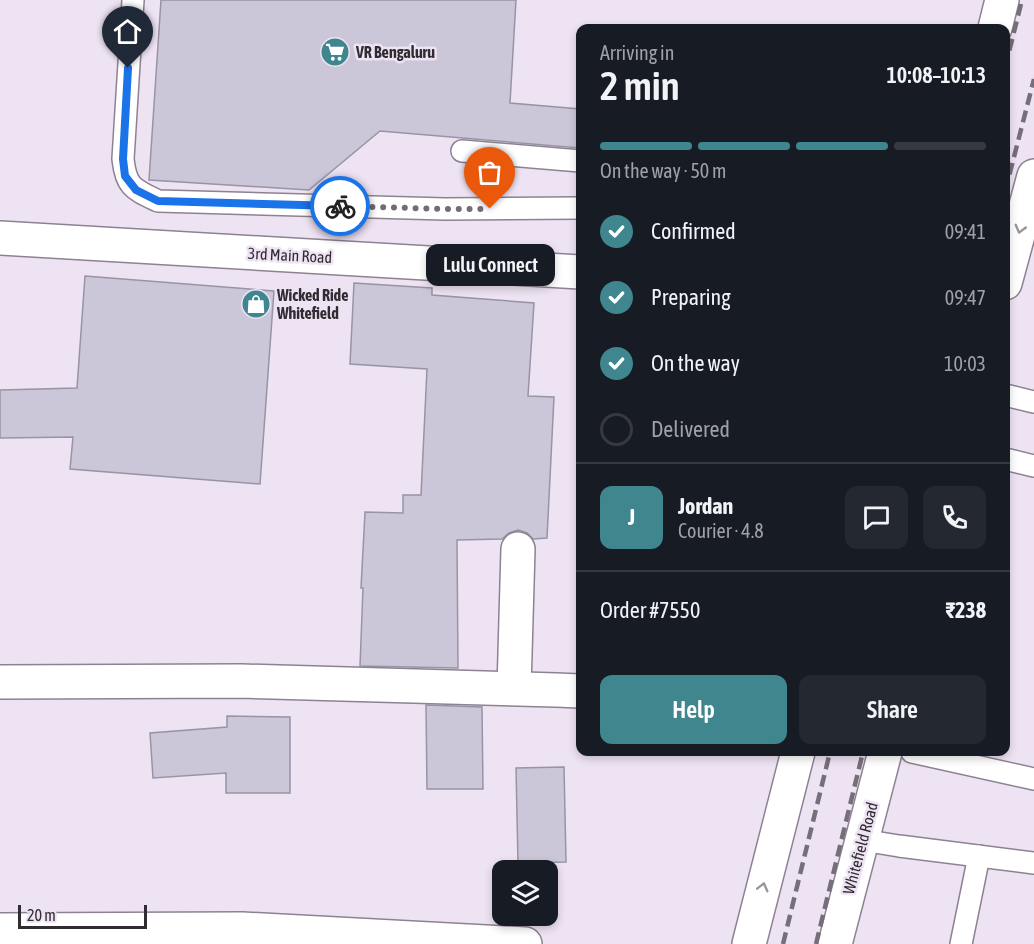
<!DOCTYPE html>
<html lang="en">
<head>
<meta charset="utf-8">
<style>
	:root { --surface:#171b24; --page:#242831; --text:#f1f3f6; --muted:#9ea1a6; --line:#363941; --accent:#3f868e }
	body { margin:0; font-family:"Asap Condensed",sans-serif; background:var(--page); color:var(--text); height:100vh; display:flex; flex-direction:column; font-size:22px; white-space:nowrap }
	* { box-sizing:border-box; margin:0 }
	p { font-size:20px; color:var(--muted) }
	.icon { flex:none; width:33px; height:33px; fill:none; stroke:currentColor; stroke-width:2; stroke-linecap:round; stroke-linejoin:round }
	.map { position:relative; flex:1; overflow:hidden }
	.side { position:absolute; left:576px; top:24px; width:434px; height:732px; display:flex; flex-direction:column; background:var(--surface); border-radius:12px; box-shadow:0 3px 9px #0003 }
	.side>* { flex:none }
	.buttons { position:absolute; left:492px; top:860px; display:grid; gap:12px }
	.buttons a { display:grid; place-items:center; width:66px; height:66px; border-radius:12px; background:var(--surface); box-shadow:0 3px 9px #0003; font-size:30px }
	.scale { position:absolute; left:18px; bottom:15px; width:129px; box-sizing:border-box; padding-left:6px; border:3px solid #302c32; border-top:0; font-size:16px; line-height:21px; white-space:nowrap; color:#302c32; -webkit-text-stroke:4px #eee3f3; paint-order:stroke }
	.pin { position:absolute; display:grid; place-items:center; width:51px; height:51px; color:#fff; margin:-62px -26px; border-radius:50% 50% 50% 0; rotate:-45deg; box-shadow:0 0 6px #0007 }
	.pin .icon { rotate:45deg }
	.courier { position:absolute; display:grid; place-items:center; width:60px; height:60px; margin:-30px; border:4px solid #1a73e8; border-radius:50%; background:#fff; color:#222; box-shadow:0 2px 8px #0007 }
	.bubble { position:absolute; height:42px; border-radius:12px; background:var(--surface); box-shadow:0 3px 9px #0003; font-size:20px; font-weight:600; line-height:42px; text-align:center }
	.summary em { font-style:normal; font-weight:600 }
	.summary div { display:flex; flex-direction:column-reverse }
	.summary { display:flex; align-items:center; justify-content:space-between; height:102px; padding:0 24px }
	h1 { font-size:39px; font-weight:600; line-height:45px }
	.bar { display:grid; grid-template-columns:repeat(4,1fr); gap:9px 6px; align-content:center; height:72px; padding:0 24px }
	.bar i { height:8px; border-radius:4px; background:var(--line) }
	.bar .active { background:var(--accent) }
	.bar p { grid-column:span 4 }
	.line { display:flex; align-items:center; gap:15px; padding:0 24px; border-top:2px solid var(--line) }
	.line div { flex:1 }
	.round { display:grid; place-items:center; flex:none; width:63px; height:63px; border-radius:12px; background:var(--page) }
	ol { padding:0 24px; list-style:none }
	li { display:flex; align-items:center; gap:18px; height:66px }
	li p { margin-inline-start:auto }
	li .icon { padding:6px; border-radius:50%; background:var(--accent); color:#fff; stroke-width:4 }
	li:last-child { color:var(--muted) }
	li i { width:33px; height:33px; border:3px solid var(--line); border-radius:50% }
	.cta { display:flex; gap:12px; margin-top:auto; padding:12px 24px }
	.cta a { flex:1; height:69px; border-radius:12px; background:var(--accent); color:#fff; font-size:24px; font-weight:600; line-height:69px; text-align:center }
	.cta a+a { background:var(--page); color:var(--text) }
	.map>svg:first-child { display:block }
</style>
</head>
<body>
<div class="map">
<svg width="1034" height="944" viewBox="0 0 1034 944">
	<rect width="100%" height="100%" fill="#eee3f3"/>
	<g fill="#cbc7d9" stroke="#9794a5" stroke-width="1.5">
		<polygon points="161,0 516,0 510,103 580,109 580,148 380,131 309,190 149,180"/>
		<polygon points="85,276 274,291 260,484 70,469 73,437 0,438 0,390 77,388"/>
		<polygon points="354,283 432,288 432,295 534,303 528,396 554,397 547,538 533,539 527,533 518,530 509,533 502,539 457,540 458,668 360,666 363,588 361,588 365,512 403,513 403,495 421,495 427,369 350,364"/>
		<polygon points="426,705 482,707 483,789 427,789"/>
		<polygon points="227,716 290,717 290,793 226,793 226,773 153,778 150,733 227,727"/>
		<polygon points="564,767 566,862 518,863 516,768"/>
	</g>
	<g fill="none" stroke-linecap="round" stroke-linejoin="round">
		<g stroke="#8d8291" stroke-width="24">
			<g id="lane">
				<path d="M133,0L123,159C126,187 133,189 158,201L445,209L580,208"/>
				<polyline points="462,151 580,161"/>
				<polyline points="1005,395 1034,402"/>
				<polyline points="1005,459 1034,466"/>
				<polyline points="912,752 1034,779"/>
				<polyline points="862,840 899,846 1034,863"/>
				<polyline points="961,944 979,856"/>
			</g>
		</g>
		<g stroke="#8d8291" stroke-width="36">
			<g id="street">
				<polyline points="0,238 580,272"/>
				<polyline points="0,682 241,681 556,690 580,691"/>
				<polyline points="514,688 518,549"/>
				<polyline points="0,930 242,929 525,944"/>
			</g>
		</g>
		<g stroke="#8d8291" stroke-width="36">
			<g id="primary">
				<polyline points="995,28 1002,0"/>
				<polyline points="1005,283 1034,176"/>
				<polyline points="749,944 798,752"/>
				<polyline points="835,944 885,752"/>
			</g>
		</g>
		<use href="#lane" stroke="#fff" stroke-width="21"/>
		<use href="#street" stroke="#fff" stroke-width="33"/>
		<use href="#primary" stroke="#fff" stroke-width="33"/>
		<g stroke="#766f79" stroke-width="4.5" stroke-dasharray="12 6" stroke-linecap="butt">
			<polyline points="1005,68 1022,0"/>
			<polyline points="1005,192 1034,79"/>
			<polyline points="783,944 830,752"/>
			<polyline points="816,944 863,752"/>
		</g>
	</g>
	<defs><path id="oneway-chevron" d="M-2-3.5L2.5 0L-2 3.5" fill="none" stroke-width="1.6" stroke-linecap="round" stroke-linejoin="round" transform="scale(1.5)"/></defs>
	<g stroke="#989698">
		<use href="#oneway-chevron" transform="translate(1020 229) rotate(105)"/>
		<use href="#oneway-chevron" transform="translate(763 887) rotate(-76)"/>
	</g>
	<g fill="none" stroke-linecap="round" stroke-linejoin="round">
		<polyline stroke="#726c76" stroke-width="6" stroke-dasharray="0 10.8" points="340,206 444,209 490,209"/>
		<polyline stroke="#1a73e8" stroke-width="8" points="128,68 123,159 125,176 136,190 158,201 340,206"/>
	</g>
	<defs>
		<g id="supermarket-disc" transform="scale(1.5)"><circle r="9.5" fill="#3f868e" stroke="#eee3f3"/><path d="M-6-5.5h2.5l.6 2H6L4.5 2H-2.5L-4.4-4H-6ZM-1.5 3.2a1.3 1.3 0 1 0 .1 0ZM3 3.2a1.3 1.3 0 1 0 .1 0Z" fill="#fff"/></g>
		<g id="shop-disc" transform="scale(1.5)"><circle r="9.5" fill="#3f868e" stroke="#eee3f3"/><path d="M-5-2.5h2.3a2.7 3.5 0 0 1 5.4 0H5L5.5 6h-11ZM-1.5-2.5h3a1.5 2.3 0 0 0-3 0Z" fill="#fff"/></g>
	</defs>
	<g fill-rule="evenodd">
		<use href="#supermarket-disc" x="335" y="52"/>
		<use href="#shop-disc" x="256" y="304"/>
	</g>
	<g text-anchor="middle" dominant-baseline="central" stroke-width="5" stroke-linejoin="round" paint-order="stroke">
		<g font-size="16" font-weight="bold" fill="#302c32" stroke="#eee3f3" text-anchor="start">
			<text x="356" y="52">VR Bengaluru</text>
			<text x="277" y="295">Wicked Ride<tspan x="277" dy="18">Whitefield</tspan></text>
		</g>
		<g font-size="16" fill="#302c32" stroke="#eee3f3">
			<text transform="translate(290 255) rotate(3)">3rd Main Road</text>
			<text transform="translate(860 848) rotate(-75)">Whitefield Road</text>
		</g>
	</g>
</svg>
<div class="buttons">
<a><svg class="icon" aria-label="layers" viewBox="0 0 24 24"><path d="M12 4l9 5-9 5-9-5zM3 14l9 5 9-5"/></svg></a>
</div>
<div class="scale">20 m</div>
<div class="pin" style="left:490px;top:209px;background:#ea580c"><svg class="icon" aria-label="bag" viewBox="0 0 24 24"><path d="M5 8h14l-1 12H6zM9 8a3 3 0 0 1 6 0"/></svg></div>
<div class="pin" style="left:128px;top:68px;background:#1f2937"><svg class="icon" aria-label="home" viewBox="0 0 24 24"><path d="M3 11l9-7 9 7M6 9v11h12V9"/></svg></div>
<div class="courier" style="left:340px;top:206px"><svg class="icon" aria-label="bike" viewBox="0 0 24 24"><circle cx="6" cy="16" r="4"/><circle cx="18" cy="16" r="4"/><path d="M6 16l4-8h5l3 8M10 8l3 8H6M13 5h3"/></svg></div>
<div class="bubble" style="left:426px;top:244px;width:129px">Lulu Connect</div>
<section class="side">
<div class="summary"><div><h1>2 min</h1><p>Arriving in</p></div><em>10:08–10:13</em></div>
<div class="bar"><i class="active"></i><i class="active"></i><i class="active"></i><i></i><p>On the way · 50 m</p></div>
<ol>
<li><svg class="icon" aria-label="check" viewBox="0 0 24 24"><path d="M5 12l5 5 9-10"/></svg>Confirmed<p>09:41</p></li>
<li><svg class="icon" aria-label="check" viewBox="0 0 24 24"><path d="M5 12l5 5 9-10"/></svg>Preparing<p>09:47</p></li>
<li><svg class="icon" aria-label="check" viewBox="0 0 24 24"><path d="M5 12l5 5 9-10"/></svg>On the way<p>10:03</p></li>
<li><i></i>Delivered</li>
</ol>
<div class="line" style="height:108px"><b class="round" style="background:var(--accent);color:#fff">J</b><div><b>Jordan</b><p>Courier · 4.8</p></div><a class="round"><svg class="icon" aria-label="chat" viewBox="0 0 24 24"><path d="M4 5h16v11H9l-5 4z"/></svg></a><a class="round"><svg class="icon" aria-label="phone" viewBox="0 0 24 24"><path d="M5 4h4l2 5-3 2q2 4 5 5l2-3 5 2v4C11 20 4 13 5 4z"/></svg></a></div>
<div class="line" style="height:78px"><div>Order #7550</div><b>₹238</b></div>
<div class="cta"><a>Help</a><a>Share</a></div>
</section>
</div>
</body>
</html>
